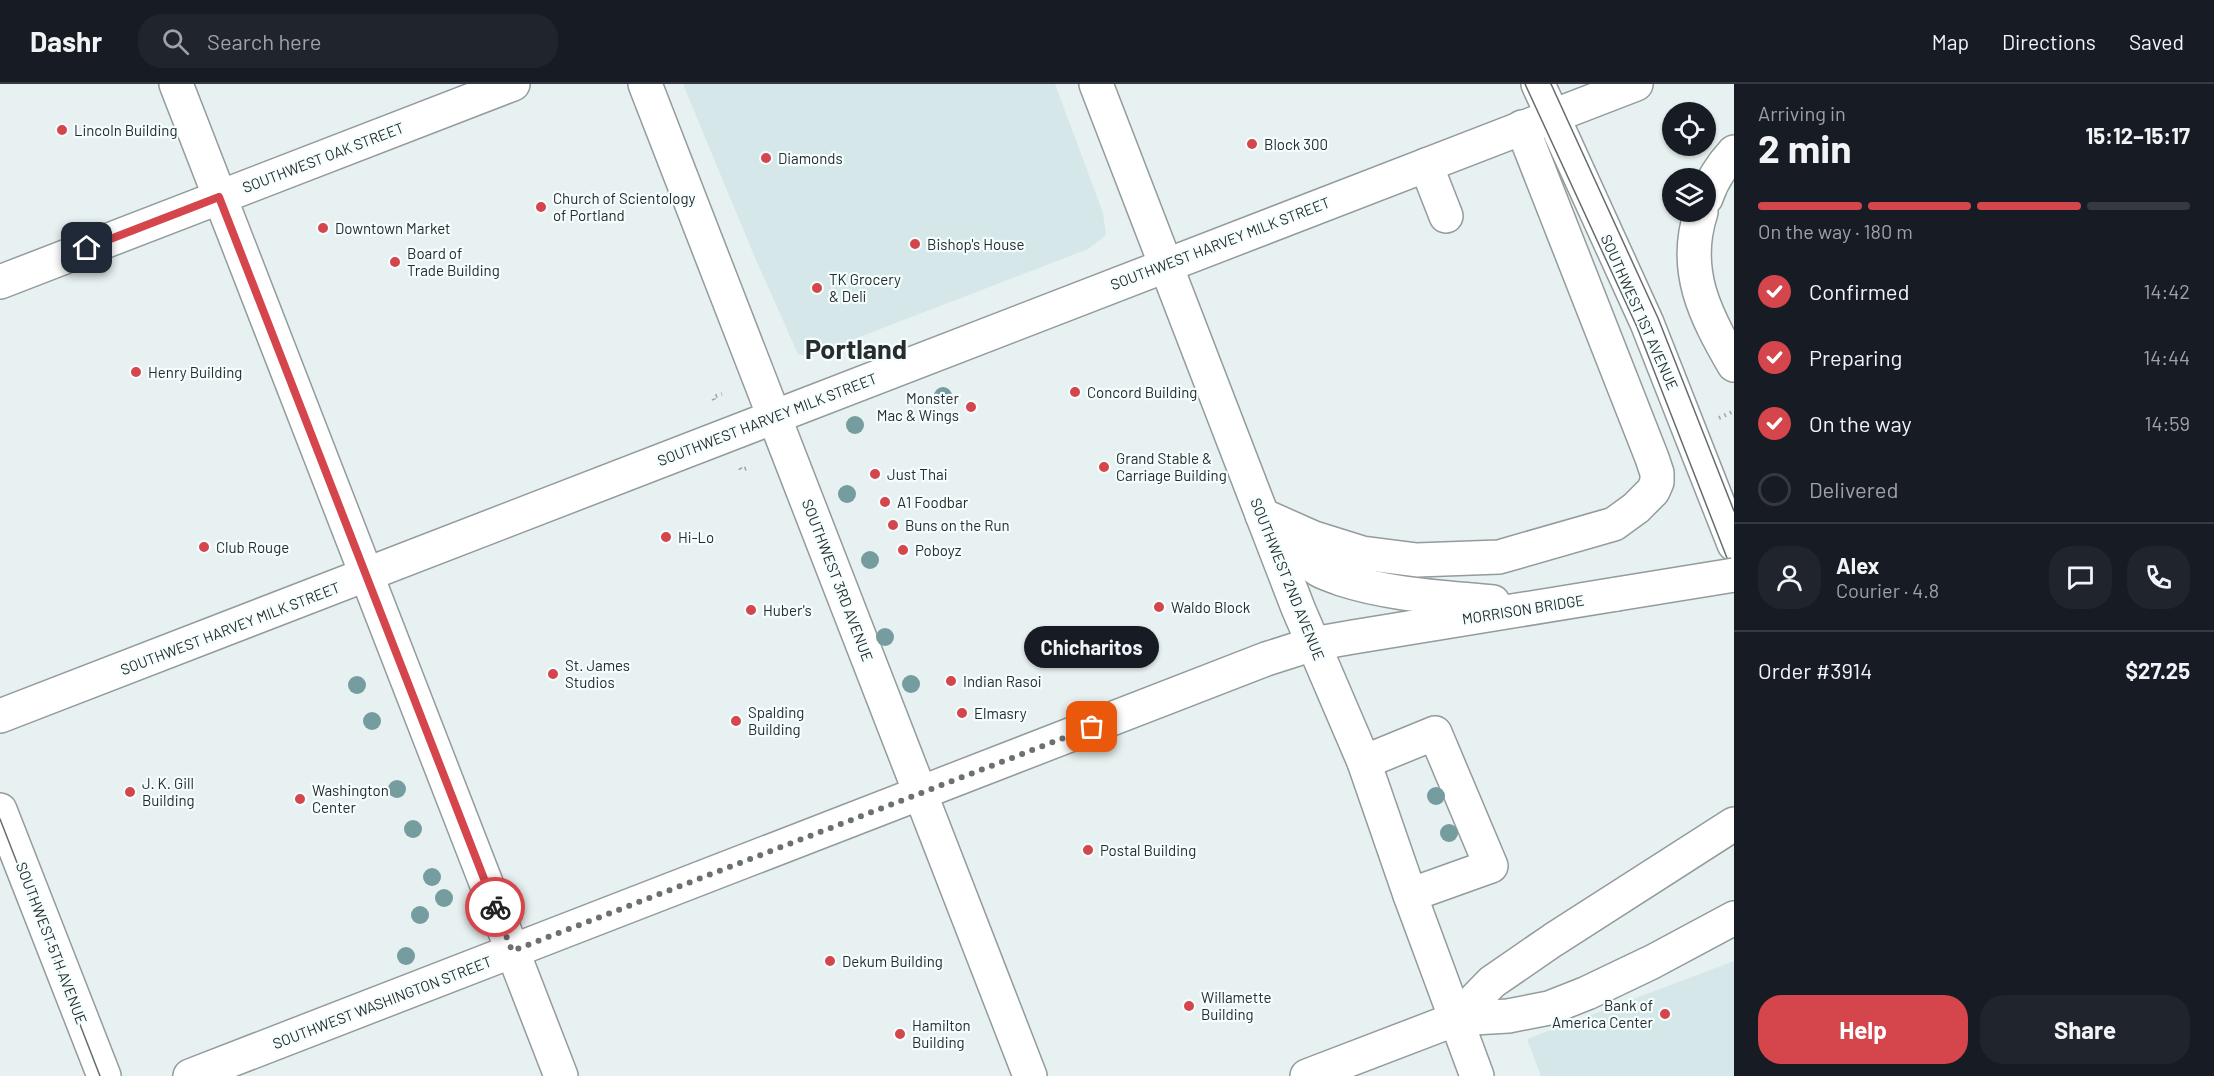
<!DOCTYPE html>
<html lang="en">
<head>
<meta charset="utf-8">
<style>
	:root { --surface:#171b24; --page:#20242c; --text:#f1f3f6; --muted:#9ea1a6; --line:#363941; --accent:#d5454c }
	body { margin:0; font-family:Barlow,sans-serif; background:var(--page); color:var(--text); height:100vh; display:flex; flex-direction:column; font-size:22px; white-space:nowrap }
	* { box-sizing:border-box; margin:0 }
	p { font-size:20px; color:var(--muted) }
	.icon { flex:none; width:33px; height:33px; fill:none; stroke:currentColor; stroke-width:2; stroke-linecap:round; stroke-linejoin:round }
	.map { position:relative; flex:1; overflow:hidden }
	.drawer { display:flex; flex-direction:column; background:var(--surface); width:480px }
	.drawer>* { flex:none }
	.fabs { position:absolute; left:1662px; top:18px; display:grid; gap:12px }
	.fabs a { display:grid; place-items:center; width:54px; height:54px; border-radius:50%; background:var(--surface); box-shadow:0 2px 4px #0004; font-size:30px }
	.pin { position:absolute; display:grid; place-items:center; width:51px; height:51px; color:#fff; margin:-26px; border-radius:12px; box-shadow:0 3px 9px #0006 }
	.courier { position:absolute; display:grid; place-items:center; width:60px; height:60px; margin:-30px; border:4px solid #d5454c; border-radius:50%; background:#fff; color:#222; box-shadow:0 2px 8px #0007 }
	.bubble { position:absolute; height:42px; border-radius:21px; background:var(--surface); box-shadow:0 2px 4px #0004; font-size:20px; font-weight:700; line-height:42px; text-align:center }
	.summary em { font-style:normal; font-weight:700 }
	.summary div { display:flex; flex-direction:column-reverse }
	.summary { display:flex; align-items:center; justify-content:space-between; height:102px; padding:0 24px }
	h1 { font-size:39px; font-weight:700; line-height:45px }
	.bar { display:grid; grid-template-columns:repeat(4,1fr); gap:9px 6px; align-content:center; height:72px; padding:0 24px }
	.bar i { height:8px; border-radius:4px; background:var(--line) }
	.bar .selected { background:var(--accent) }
	.bar p { grid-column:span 4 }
	.line { display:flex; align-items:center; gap:15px; padding:0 24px; border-top:2px solid var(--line) }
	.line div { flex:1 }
	.round { display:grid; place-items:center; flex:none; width:63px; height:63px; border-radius:24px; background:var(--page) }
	ol { padding:0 24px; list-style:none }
	li { display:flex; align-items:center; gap:18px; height:66px }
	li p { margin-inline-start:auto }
	li .icon { padding:6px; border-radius:50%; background:var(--accent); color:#fff; stroke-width:4 }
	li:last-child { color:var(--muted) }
	li i { width:33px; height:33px; border:3px solid var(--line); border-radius:50% }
	.button { display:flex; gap:12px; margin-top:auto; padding:12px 24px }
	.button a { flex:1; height:69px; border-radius:24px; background:var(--accent); color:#fff; font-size:24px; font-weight:700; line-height:69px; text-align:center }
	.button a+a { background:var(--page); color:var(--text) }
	header { display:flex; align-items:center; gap:36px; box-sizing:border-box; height:84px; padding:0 30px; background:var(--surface); border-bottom:2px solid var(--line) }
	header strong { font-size:28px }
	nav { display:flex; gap:33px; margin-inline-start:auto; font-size:21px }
	.search { width:420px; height:54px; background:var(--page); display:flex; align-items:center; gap:15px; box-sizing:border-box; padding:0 21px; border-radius:24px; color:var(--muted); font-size:22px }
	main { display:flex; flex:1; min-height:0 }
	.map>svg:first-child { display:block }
</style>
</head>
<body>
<header>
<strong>Dashr</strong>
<div class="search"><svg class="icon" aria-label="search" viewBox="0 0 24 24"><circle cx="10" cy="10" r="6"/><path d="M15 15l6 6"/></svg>Search here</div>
<nav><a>Map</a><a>Directions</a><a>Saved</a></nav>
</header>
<main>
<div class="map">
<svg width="1734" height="992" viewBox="0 0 1734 992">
	<rect width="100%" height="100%" fill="#e8f1f1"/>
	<g fill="#d5e7e8">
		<polygon points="683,0 1055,0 1103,129 1106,151 1088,165 810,272 798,270 753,169"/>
		<polygon points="1734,877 1734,992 1541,992 1527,955"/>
	</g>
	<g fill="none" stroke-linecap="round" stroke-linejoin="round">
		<g stroke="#939b9c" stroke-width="36">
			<g id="minor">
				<polyline points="1538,0 1647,239 1734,460"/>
				<polyline points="1426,81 1446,132"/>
				<polyline points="0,198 513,0"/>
				<polyline points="1262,431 1314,454 1362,469 1417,476 1499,473 1614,440 1636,424 1653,407 1657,398 1657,389 1652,374 1522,43"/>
				<polyline points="0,632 1636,0"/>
				<polyline points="1364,678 1435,649 1491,782 1410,811"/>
				<polyline points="0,726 104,992"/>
				<polyline points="1456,935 1508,932 1549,924 1587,909 1652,878 1734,834"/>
			</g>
		</g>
		<g stroke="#939b9c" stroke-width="36">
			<g id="major">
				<polyline points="176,0 561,992"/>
				<polyline points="645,0 1030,992"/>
				<polyline points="1096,0 1298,524 1364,678 1410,811 1477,992"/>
				<path d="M1706,114C1712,96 1721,82 1734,68"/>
				<path d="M1701,128C1682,186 1705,231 1734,281"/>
				<path d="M1272,441C1287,457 1301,474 1319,486C1326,490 1334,492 1341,495C1390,511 1442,513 1493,518"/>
				<polyline points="190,992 1266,575 1313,560 1353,553 1617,510"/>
				<polyline points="1307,992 1456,935 1492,898 1553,856 1734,740"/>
			</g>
		</g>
		<g stroke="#9da4a4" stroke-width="4" stroke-dasharray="1.5 4.5" stroke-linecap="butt">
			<polyline points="714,316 713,313 722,310"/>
			<polyline points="1719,334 1734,327"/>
			<polyline points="740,384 741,386 750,383"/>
		</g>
		<use href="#minor" stroke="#fff" stroke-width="33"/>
		<use href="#major" stroke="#fff" stroke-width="33"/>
		<g stroke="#666c6c" stroke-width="1.5">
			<polyline points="1525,0 1637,243 1734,492"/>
			<polyline points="1551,0 1658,234 1734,427"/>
			<polyline points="0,735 100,992"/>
		</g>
		<g stroke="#939b9c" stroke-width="36" stroke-linecap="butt">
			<polyline id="major-bridge" points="1617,510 1734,491"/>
		</g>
		<use href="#major-bridge" stroke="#fff" stroke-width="33"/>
	</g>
	<g fill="#759c9e">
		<circle cx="943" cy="312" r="9"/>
		<circle cx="855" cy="341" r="9"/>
		<circle cx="847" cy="410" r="9"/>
		<circle cx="870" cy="476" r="9"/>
		<circle cx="885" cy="553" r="9"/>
		<circle cx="911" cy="600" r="9"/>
		<circle cx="357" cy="601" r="9"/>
		<circle cx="372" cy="637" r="9"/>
		<circle cx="397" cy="705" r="9"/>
		<circle cx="1436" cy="712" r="9"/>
		<circle cx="413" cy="745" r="9"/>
		<circle cx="1449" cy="749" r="9"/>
		<circle cx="432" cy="793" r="9"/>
		<circle cx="444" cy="814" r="9"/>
		<circle cx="420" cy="831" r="9"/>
		<circle cx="406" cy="872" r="9"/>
	</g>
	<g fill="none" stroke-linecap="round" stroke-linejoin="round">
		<polyline stroke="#6b7171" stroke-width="6" stroke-dasharray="0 10.8" points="495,823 512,867 1092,643"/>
		<polyline stroke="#d5454c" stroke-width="8" points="87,164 219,113 495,823"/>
	</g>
	<g fill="#d5454c" stroke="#f5fefe" stroke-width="2">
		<circle cx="62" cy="46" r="6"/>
		<circle cx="1252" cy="60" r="6"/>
		<circle cx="766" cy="74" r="6"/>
		<circle cx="541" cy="123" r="6"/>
		<circle cx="323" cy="144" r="6"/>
		<circle cx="915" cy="160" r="6"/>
		<circle cx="395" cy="178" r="6"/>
		<circle cx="817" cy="204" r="6"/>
		<circle cx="136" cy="288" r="6"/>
		<circle cx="1075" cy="308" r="6"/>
		<circle cx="971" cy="323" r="6"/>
		<circle cx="1104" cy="383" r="6"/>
		<circle cx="875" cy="390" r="6"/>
		<circle cx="885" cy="418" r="6"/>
		<circle cx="893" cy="441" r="6"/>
		<circle cx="666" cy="453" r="6"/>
		<circle cx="204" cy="463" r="6"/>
		<circle cx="903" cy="466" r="6"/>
		<circle cx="1159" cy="523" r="6"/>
		<circle cx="751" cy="526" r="6"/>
		<circle cx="553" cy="590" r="6"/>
		<circle cx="951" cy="597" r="6"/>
		<circle cx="962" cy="629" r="6"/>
		<circle cx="736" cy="637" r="6"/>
		<circle cx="130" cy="708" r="6"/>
		<circle cx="300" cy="715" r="6"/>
		<circle cx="1088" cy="766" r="6"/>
		<circle cx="830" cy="877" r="6"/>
		<circle cx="1189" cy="922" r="6"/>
		<circle cx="1665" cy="930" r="6"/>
		<circle cx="900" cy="950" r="6"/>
	</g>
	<g text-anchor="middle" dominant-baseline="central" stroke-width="4.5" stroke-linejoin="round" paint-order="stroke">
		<g font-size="15" fill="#282c2c" stroke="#f5fefe" text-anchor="start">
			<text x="74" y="46">Lincoln Building</text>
			<text x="1264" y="60">Block 300</text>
			<text x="778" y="74">Diamonds</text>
			<text x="553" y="114">Church of Scientology<tspan x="553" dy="17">of Portland</tspan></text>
			<text x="335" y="144">Downtown Market</text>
			<text x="927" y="160">Bishop's House</text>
			<text x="407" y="169">Board of<tspan x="407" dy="17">Trade Building</tspan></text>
			<text x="829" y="195">TK Grocery<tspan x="829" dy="17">&amp; Deli</tspan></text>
			<text x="148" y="288">Henry Building</text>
			<text x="1087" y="308">Concord Building</text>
			<text x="959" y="314" text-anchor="end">Monster<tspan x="959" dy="17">Mac &amp; Wings</tspan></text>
			<text x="1116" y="374">Grand Stable &amp;<tspan x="1116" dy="17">Carriage Building</tspan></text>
			<text x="887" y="390">Just Thai</text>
			<text x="897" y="418">A1 Foodbar</text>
			<text x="905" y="441">Buns on the Run</text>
			<text x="678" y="453">Hi-Lo</text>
			<text x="216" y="463">Club Rouge</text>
			<text x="915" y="466">Poboyz</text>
			<text x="1171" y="523">Waldo Block</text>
			<text x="763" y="526">Huber's</text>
			<text x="565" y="581">St. James<tspan x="565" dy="17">Studios</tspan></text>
			<text x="963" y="597">Indian Rasoi</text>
			<text x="748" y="628">Spalding<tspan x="748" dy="17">Building</tspan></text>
			<text x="974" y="629">Elmasry</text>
			<text x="142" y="699">J. K. Gill<tspan x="142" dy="17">Building</tspan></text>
			<text x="312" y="706">Washington<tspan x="312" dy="17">Center</tspan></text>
			<text x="1100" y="766">Postal Building</text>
			<text x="842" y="877">Dekum Building</text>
			<text x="1201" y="913">Willamette<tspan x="1201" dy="17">Building</tspan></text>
			<text x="1653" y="921" text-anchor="end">Bank of<tspan x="1653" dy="17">America Center</tspan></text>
			<text x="912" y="941">Hamilton<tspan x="912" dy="17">Building</tspan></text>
		</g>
		<g font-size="15" fill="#282c2c" stroke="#f5fefe">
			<text transform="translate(323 73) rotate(-21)">SOUTHWEST OAK STREET</text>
			<text transform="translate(1220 159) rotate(-21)">SOUTHWEST HARVEY MILK STREET</text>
			<text transform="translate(1640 228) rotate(66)">SOUTHWEST 1ST AVENUE</text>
			<text transform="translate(767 335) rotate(-21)">SOUTHWEST HARVEY MILK STREET</text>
			<text transform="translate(1288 495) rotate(68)">SOUTHWEST 2ND AVENUE</text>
			<text transform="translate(838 496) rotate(69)">SOUTHWEST 3RD AVENUE</text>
			<text transform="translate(1523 525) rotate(-9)">MORRISON BRIDGE</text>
			<text transform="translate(230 544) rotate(-21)">SOUTHWEST HARVEY MILK STREET</text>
			<text transform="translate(52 859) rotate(69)">SOUTHWEST 5TH AVENUE</text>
			<text transform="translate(382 918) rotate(-21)">SOUTHWEST WASHINGTON STREET</text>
		</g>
		<g font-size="27" font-weight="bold" fill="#282c2c" stroke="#f5fefe">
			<text x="856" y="264">Portland</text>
		</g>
	</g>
</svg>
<div class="fabs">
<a><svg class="icon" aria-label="locate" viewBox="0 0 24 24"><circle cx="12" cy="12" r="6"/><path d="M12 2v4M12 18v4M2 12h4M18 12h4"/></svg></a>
<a><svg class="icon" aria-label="layers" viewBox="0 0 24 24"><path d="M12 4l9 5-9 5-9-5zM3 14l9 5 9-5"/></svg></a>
</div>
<div class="pin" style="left:1092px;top:643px;background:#ea580c"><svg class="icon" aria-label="bag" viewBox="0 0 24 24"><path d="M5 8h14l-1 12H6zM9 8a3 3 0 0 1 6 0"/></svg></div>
<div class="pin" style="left:87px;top:164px;background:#1f2937"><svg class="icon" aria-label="home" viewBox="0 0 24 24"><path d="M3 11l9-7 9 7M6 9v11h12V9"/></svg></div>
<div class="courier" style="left:495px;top:823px"><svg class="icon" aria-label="bike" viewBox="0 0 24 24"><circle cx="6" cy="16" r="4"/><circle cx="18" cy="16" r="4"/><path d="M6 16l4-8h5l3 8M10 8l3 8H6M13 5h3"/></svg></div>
<div class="bubble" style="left:1024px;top:542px;width:135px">Chicharitos</div>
</div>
<section class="drawer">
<div class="summary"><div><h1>2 min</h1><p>Arriving in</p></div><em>15:12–15:17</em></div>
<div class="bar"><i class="selected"></i><i class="selected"></i><i class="selected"></i><i></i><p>On the way · 180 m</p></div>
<ol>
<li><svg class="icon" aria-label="check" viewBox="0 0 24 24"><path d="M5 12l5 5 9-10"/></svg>Confirmed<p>14:42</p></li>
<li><svg class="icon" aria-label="check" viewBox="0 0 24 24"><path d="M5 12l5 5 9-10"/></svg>Preparing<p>14:44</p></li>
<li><svg class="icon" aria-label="check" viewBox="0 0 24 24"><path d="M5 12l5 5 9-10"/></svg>On the way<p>14:59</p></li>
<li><i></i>Delivered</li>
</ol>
<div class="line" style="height:108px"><a class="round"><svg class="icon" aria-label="person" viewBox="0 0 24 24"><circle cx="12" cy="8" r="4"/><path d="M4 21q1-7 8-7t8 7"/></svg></a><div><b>Alex</b><p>Courier · 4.8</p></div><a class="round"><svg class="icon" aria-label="chat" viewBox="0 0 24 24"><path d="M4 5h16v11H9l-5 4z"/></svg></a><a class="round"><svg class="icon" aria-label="phone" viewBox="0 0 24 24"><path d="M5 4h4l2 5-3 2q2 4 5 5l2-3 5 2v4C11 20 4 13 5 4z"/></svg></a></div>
<div class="line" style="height:78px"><div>Order #3914</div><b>$27.25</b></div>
<div class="button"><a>Help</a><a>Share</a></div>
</section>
</main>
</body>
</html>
